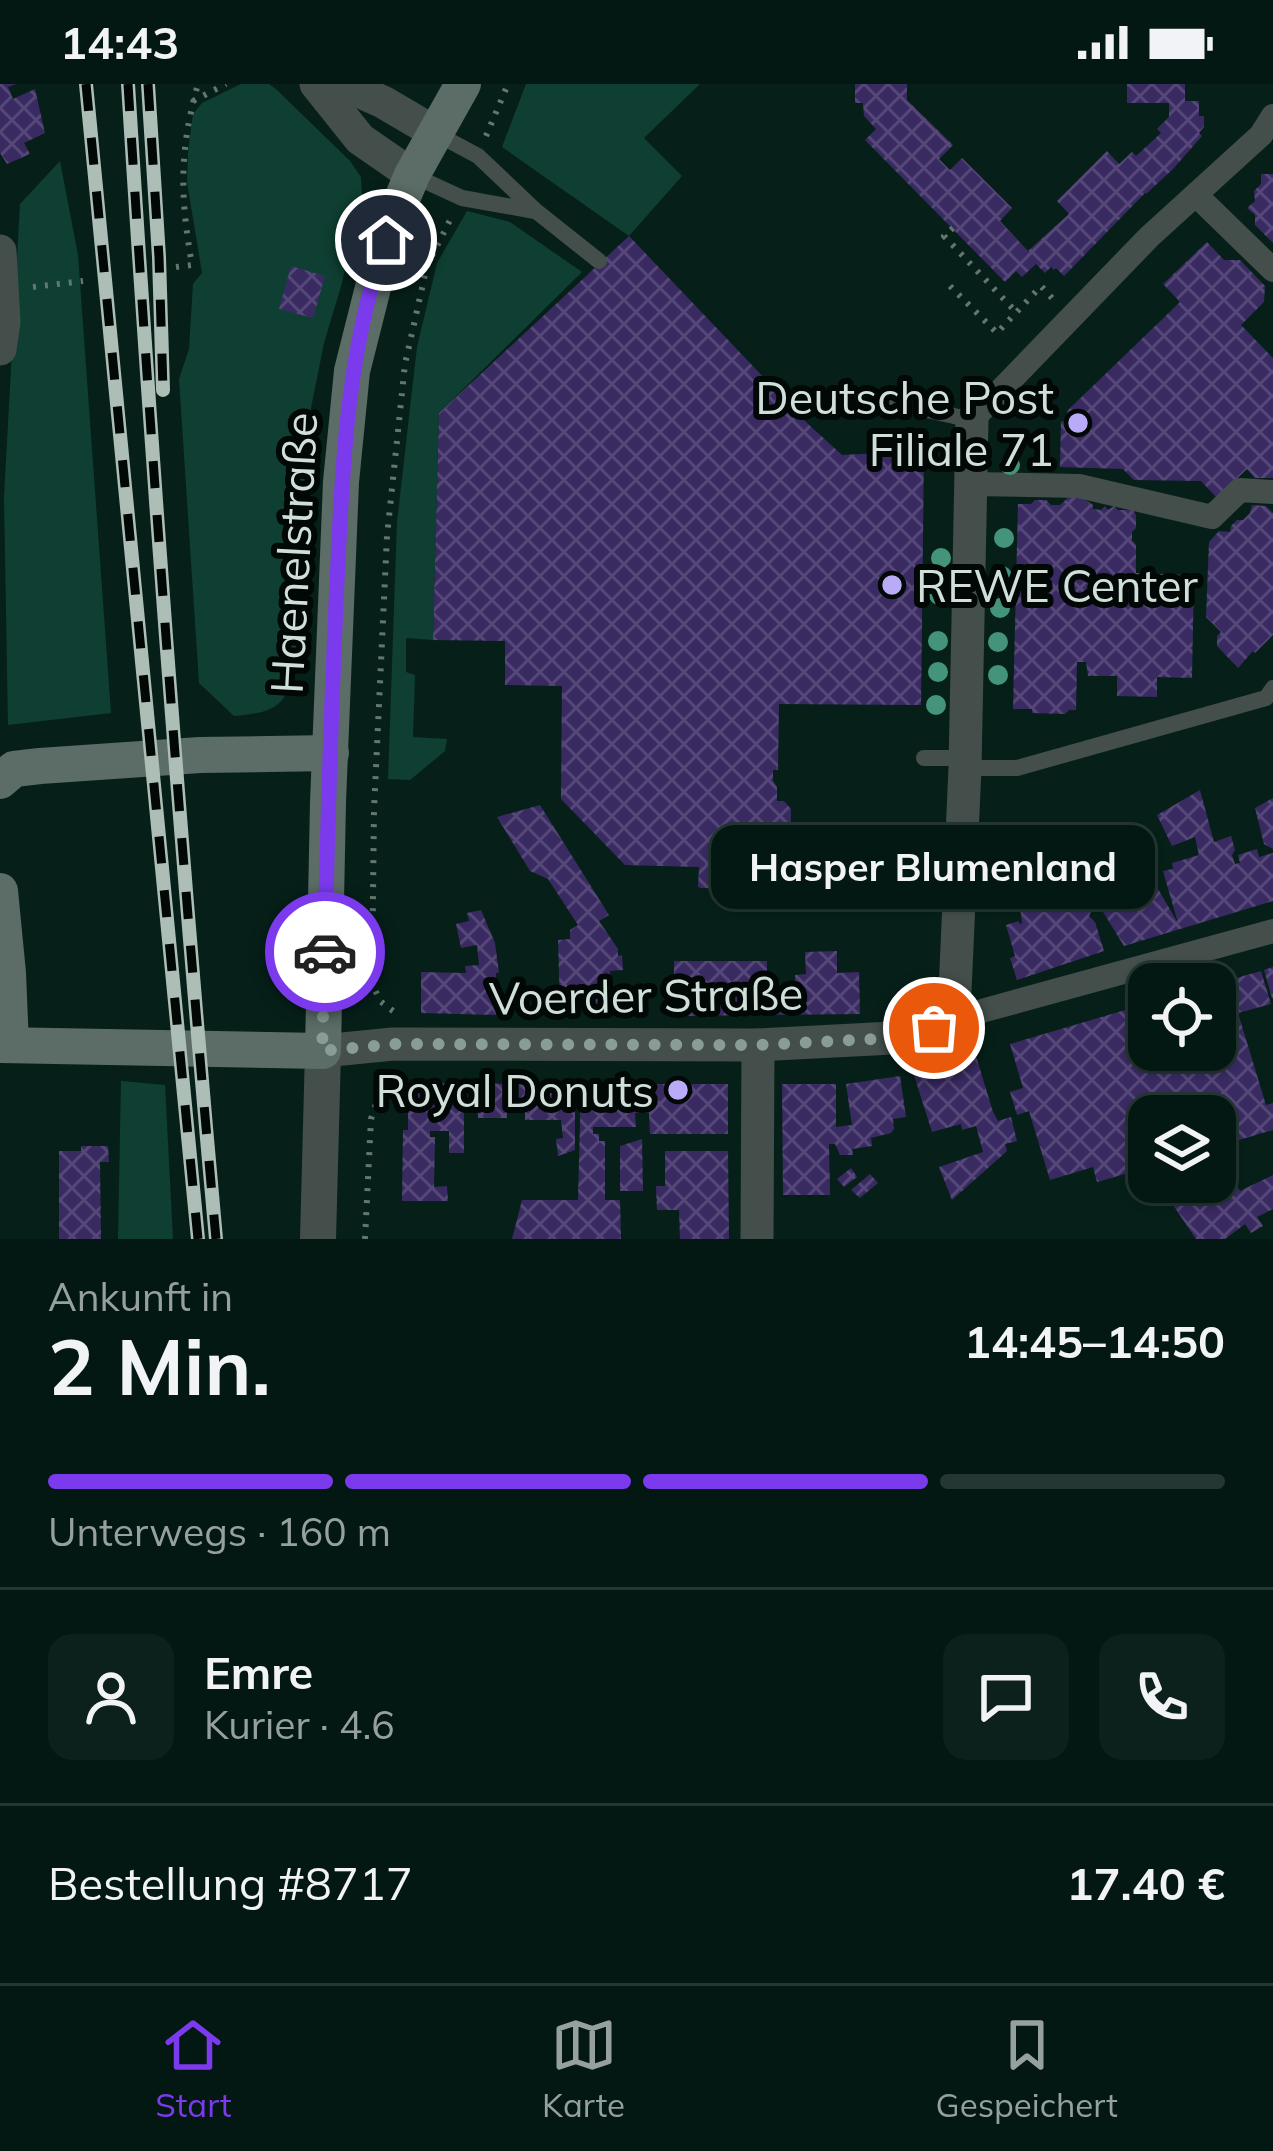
<!DOCTYPE html>
<html lang="de">
<head>
<meta charset="utf-8">
<style>
	:root { --surface:#041813; --page:#0d211c; --text:#f1f3f6; --muted:#97a0a0; --line:#253733; --accent:#7c3aed }
	body { margin:0; font-family:Mulish,sans-serif; background:var(--page); color:var(--text); height:100vh; display:flex; flex-direction:column; font-size:45px; white-space:nowrap }
	* { box-sizing:border-box; margin:0 }
	p { font-size:39px; color:var(--muted) }
	.icon { flex:none; width:66px; height:66px; fill:none; stroke:currentColor; stroke-width:2; stroke-linecap:round; stroke-linejoin:round }
	.map { position:relative; height:1155px; overflow:hidden }
	.details { display:flex; flex-direction:column; background:var(--surface); flex:1 }
	.details>* { flex:none }
	.fabs { position:absolute; left:1128px; top:879px; display:grid; gap:24px }
	.fabs a { display:grid; place-items:center; width:108px; height:108px; border-radius:24px; background:var(--surface); box-shadow:0 3px 9px #0004,0 0 0 3px var(--line); font-size:60px }
	.pin { position:absolute; display:grid; place-items:center; width:102px; height:102px; color:#fff; margin:-51px; border:6px solid #fff; border-radius:50%; box-shadow:0 3px 12px #0007 }
	.courier { position:absolute; display:grid; place-items:center; width:120px; height:120px; margin:-60px; border:9px solid #7c3aed; border-radius:50%; background:#fff; color:#222; box-shadow:0 3px 15px #0007 }
	.bubble { position:absolute; height:84px; border-radius:24px; background:var(--surface); box-shadow:0 3px 9px #0004,0 0 0 3px var(--line); font-size:39px; font-weight:700; line-height:84px; text-align:center }
	.summary em { font-style:normal; font-weight:700 }
	.summary div { display:flex; flex-direction:column-reverse }
	.summary { display:flex; align-items:center; justify-content:space-between; height:204px; padding:0 48px }
	h1 { font-size:78px; font-weight:700; line-height:90px }
	.bar { display:grid; grid-template-columns:repeat(4,1fr); gap:18px 12px; align-content:center; height:144px; padding:0 48px }
	.bar i { height:15px; border-radius:9px; background:var(--line) }
	.bar .active { background:var(--accent) }
	.bar p { grid-column:span 4 }
	.line { display:flex; align-items:center; gap:30px; padding:0 48px; border-top:3px solid var(--line) }
	.line div { flex:1 }
	.round { display:grid; place-items:center; flex:none; width:126px; height:126px; border-radius:24px; background:var(--page) }
	.status { display:flex; justify-content:space-between; align-items:center; height:84px; padding:0 60px; background:var(--surface); direction:ltr }
	.status svg { height:33px; fill:currentColor }
	.tabs { display:flex; justify-content:space-around; align-items:center; height:168px; border-top:3px solid var(--line); background:var(--surface); font-size:33px; color:var(--muted) }
	.tabs a { display:grid; justify-items:center; gap:6px }
	.tabs .active { color:var(--accent) }
	.map>svg:first-child { display:block }
</style>
</head>
<body>
<div class="status"><b>14:43</b><svg viewBox="0 0 49 12"><path d="M0 12V9h3v3zM5 12V6h3v6zM10 12V3h3v9zM15 12V0h3v12zM26 1h20v11H26zM47 4h2v5h-2z"/></svg></div>
<div class="map">
<svg width="1273" height="1155" viewBox="0 0 1273 1155">
	<defs>
		<pattern id="building-cross-hatch" width="8" height="8" patternUnits="userSpaceOnUse" patternTransform="scale(3)"><rect width="8" height="8" fill="#392a62"/><path d="M0 0l8 8M0 8l8-8" fill="none" stroke="#554878"/></pattern>
	</defs>
	<rect width="100%" height="100%" fill="#062019"/>
	<g fill="#0f3f32">
		<path d="M241,0H269L276,5L350,77L361,93L362,110L342,199L324,259L307,344L295,582C286,624 275,628 234,632L199,599L179,295L189,265L193,200L202,189L187,98L188,68L193,30L202,19Z"/>
		<polygon points="526,0 700,0 644,54 682,92 629,152 502,63"/>
		<polygon points="60,77 78,171 111,629 8,641 4,413 20,120"/>
		<polygon points="467,127 510,138 582,188 439,329 433,556 406,554 406,588 415,591 413,653 447,655 445,667 410,696 388,695 397,438 417,263 437,179"/>
		<polygon points="121,997 165,1001 173,1155 118,1155"/>
	</g>
	<g fill="url(#building-cross-hatch)">
		<polygon points="0,0 16,0 8,3 13,15 35,5 45,49 24,59 30,70 7,80 0,69"/>
		<polygon points="855,0 907,0 907,16 953,61 939,75 950,86 962,74 1012,124 1000,137 1028,167 1069,130 1057,117 1107,67 1119,80 1132,68 1136,72 1161,49 1157,45 1169,33 1169,19 1127,19 1127,0 1185,0 1185,17 1199,17 1199,32 1204,32 1204,43 1199,49 1202,52 1173,85 1146,110 1145,109 1064,192 1056,184 1054,186 1051,183 1045,189 1036,180 1022,193 1016,187 1005,198 865,56 876,45 864,32 863,19 855,19"/>
		<polygon points="1261,90 1273,90 1273,159 1255,141 1255,131 1247,124 1255,117 1254,107 1261,100"/>
		<polygon points="629,152 807,339 842,371 924,367 921,621 779,620 778,686 773,686 773,697 777,703 777,717 784,717 791,725 790,797 782,805 701,804 698,803 699,783 625,781 561,715 562,602 505,601 505,557 433,556 439,329"/>
		<polygon points="1207,158 1224,176 1240,176 1265,202 1264,218 1241,241 1273,274 1273,394 1255,394 1247,385 1217,414 1201,397 1134,396 1123,385 1060,383 1061,337 1067,338 1067,327 1180,218 1163,200"/>
		<polygon points="291,182 325,192 313,234 279,225"/>
		<polygon points="1069,413 1081,413 1093,421 1093,425 1101,426 1105,422 1108,426 1114,422 1118,426 1133,426 1136,431 1136,444 1132,448 1132,456 1136,461 1136,489 1194,491 1192,594 1157,593 1157,613 1117,612 1117,592 1088,592 1086,578 1077,578 1076,626 1069,626 1065,630 1032,629 1032,625 1013,625 1018,420 1031,420 1035,416 1046,416 1051,421 1060,421"/>
		<polygon points="1252,421 1266,422 1273,429 1273,551 1255,569 1253,567 1238,584 1217,562 1217,552 1221,548 1206,533 1209,458 1219,447 1230,448 1231,442 1237,436 1243,436 1250,429"/>
		<polygon points="1200,706 1214,758 1231,752 1235,766 1232,771 1235,780 1240,779 1238,771 1257,765 1259,773 1273,769 1273,817 1124,862 1100,823 1113,813 1109,807 1121,800 1105,773 1126,760 1135,773 1138,771 1178,839 1163,787 1173,785 1172,779 1199,771 1195,753 1172,762 1157,731"/>
		<polygon points="1273,714 1273,765 1264,760 1255,724"/>
		<polygon points="540,721 609,831 599,837 618,865 618,872 622,871 623,886 610,887 613,919 560,923 558,856 570,855 570,846 578,841 548,795 530,787 497,733"/>
		<polygon points="1059,764 1088,813 1092,826 1089,832 1095,838 1104,867 1017,896 1010,874 1015,872 1006,841 1019,837 1019,840 1022,839 1013,769"/>
		<polygon points="481,826 495,859 499,889 496,889 496,931 421,929 421,888 466,889 465,882 479,881 477,861 461,864 456,840 469,837 467,829"/>
		<polygon points="837,867 837,889 859,888 860,930 676,932 663,909 668,905 667,892 674,892 674,877 767,877 767,902 789,902 789,897 795,897 795,891 806,890 805,868"/>
		<polygon points="1273,883 1273,914 1272,914 1264,886"/>
		<polygon points="1261,887 1271,920 1238,929 1266,1021 1273,1019 1273,1046 1215,1063 1215,1032 1149,1032 1149,1083 1097,1098 1093,1083 1050,1096 1029,1027 1017,1031 1010,1008 1023,1004 1010,960 1149,919 1149,966 1215,966 1215,900"/>
		<polygon points="975,969 993,1028 998,1037 1011,1033 1017,1057 1005,1060 1007,1067 952,1116 939,1083 983,1068 976,1042 962,1046 961,1040 932,1048 913,988"/>
		<polygon points="900,992 906,1033 893,1035 894,1045 891,1049 871,1054 872,1062 852,1065 853,1071 840,1071 835,1060 829,1060 830,1111 783,1111 782,1000 836,1000 836,1043 852,1041 846,1000"/>
		<polygon points="408,999 464,999 464,1069 449,1069 449,1047 430,1047 430,1053 435,1053 434,1103 447,1102 448,1117 402,1117 403,1046 408,1046"/>
		<polygon points="477,999 506,1000 507,1034 478,1034"/>
		<polygon points="519,999 575,1000 575,1066 558,1072 556,1055 563,1054 561,1036 525,1036 525,1020 519,1020"/>
		<polygon points="581,1000 728,1000 728,1050 650,1050 649,1029 635,1029 636,1043 593,1043 593,1050 599,1050 599,1057 605,1057 605,1116 620,1116 621,1155 512,1155 522,1116 578,1116"/>
		<polygon points="642,1055 643,1107 620,1107 620,1062"/>
		<polygon points="81,1062 108,1062 109,1078 100,1078 101,1155 59,1155 59,1067 81,1067"/>
		<polygon points="665,1067 728,1067 729,1155 680,1155 679,1126 657,1126 656,1102 665,1102"/>
		<polygon points="851,1084 857,1093 844,1103 837,1095"/>
		<polygon points="870,1090 878,1099 860,1114 851,1106"/>
		<polygon points="1273,1091 1273,1125 1257,1133 1263,1142 1251,1149 1245,1140 1225,1155 1196,1155 1169,1115 1237,1102 1240,1107"/>
	</g>
	<g fill="none" stroke-linecap="round" stroke-linejoin="round">
		<g stroke="#627770" stroke-width="6" stroke-dasharray="3 9" stroke-linecap="butt">
			<polyline points="193,17 226,0"/>
			<polyline points="486,52 508,0"/>
			<polyline points="953,144 944,152 1016,228"/>
			<path d="M176,183L192,181C180,112 179,67 198,0"/>
			<polyline points="950,202 997,249 1041,202 1052,214"/>
			<polyline points="33,203 83,197"/>
			<polyline points="393,927 380,917 372,899 374,726 387,452 405,280 427,182 453,130"/>
			<polyline points="365,1155 371,1035 378,1014 389,1003 390,987"/>
		</g>
		<g stroke="#444f4b" stroke-width="16">
			<polyline points="435,49 478,72 536,127 599,177"/>
			<polyline points="412,91 462,114 535,127"/>
			<polyline points="855,310 972,336"/>
			<polyline points="924,674 965,674"/>
			<polyline points="965,684 1017,684 1266,614 1273,604"/>
		</g>
		<g stroke="#444f4b" stroke-width="24">
			<polyline points="1196,111 1273,186"/>
			<polyline points="972,336 1149,153 1261,51 1273,32"/>
			<polyline points="971,400 1079,402 1212,433 1240,406 1273,408"/>
			<polyline points="951,927 978,928 1273,847"/>
		</g>
		<g stroke="#444f4b" stroke-width="33">
			<polyline points="316,0 360,55 412,91"/>
			<polyline points="342,0 383,18 434,48"/>
			<polyline points="0,167 4,238 0,265"/>
			<path d="M323,967L393,960L758,961L912,953C938,942 949,936 955,907L965,684L972,336"/>
			<polyline points="757,1155 758,961"/>
		</g>
		<polyline stroke="#444f4b" stroke-width="36" points="318,1155 323,967"/>
		<g stroke="#5b6d66" stroke-width="36">
			<polyline points="0,697 14,685 40,682 200,671 331,669"/>
			<polyline points="0,807 8,889 11,961"/>
			<polyline points="0,961 323,967 328,718 341,398 352,287 385,156 412,91 463,0"/>
		</g>
		<g stroke="#adbeb7" stroke-width="14">
			<g id="rail">
				<polyline points="86,0 198,1155"/>
				<path d="M128,0C152,385 181,770 216,1155"/>
				<polyline points="148,0 159,173 163,306"/>
			</g>
		</g>
		<use href="#rail" stroke="#010805" stroke-width="9" stroke-dasharray="27" stroke-linecap="butt"/>
	</g>
	<g fill="#44947b">
		<circle cx="1010" cy="381" r="10"/>
		<circle cx="1004" cy="454" r="10"/>
		<circle cx="941" cy="474" r="10"/>
		<circle cx="1002" cy="492" r="10"/>
		<circle cx="939" cy="511" r="10"/>
		<circle cx="1000" cy="524" r="10"/>
		<circle cx="938" cy="557" r="10"/>
		<circle cx="998" cy="558" r="10"/>
		<circle cx="938" cy="588" r="10"/>
		<circle cx="998" cy="591" r="10"/>
		<circle cx="936" cy="621" r="10"/>
	</g>
	<g fill="none" stroke-linecap="round" stroke-linejoin="round">
		<polyline stroke="#899c96" stroke-width="12" stroke-dasharray="0 21.6" points="325,868 322,967 393,960 758,961 912,953 934,944"/>
		<path stroke="#7c3aed" stroke-width="15" d="M325,868C327,751 331,635 336,519C342,397 344,273 386,156"/>
	</g>
	<g fill="#b9abf7" stroke="#010805" stroke-width="4.5">
		<circle cx="1078" cy="339" r="12"/>
		<circle cx="892" cy="501" r="12"/>
		<circle cx="678" cy="1006" r="12"/>
	</g>
	<g text-anchor="middle" dominant-baseline="central" stroke-width="12" stroke-linejoin="round" paint-order="stroke">
		<g font-size="45" fill="#d0dfd9" stroke="#010805" text-anchor="end">
			<text x="1054" y="313">Deutsche Post<tspan x="1054" dy="52">Filiale 71</tspan></text>
			<text x="916" y="501" text-anchor="start">REWE Center</text>
			<text x="654" y="1006">Royal Donuts</text>
		</g>
		<g font-size="45" fill="#d0dfd9" stroke="#010805">
			<text transform="translate(293 469) rotate(-87)">Haenelstraße</text>
			<text transform="translate(646 911) rotate(-1)">Voerder Straße</text>
		</g>
	</g>
</svg>
<div class="fabs">
<a><svg class="icon" aria-label="locate" viewBox="0 0 24 24"><circle cx="12" cy="12" r="6"/><path d="M12 2v4M12 18v4M2 12h4M18 12h4"/></svg></a>
<a><svg class="icon" aria-label="layers" viewBox="0 0 24 24"><path d="M12 4l9 5-9 5-9-5zM3 14l9 5 9-5"/></svg></a>
</div>
<div class="pin" style="left:934px;top:944px;background:#ea580c"><svg class="icon" aria-label="bag" viewBox="0 0 24 24"><path d="M5 8h14l-1 12H6zM9 8a3 3 0 0 1 6 0"/></svg></div>
<div class="pin" style="left:386px;top:156px;background:#1f2937"><svg class="icon" aria-label="home" viewBox="0 0 24 24"><path d="M3 11l9-7 9 7M6 9v11h12V9"/></svg></div>
<div class="courier" style="left:325px;top:868px"><svg class="icon" aria-label="car" viewBox="0 0 24 24"><path d="M5 17H2v-5l4-1 3-4h7l3 4 3 1v5h-3M9 17h6M6 11h13"/><circle cx="7" cy="17" r="2"/><circle cx="17" cy="17" r="2"/></svg></div>
<div class="bubble" style="left:711px;top:741px;width:444px">Hasper Blumenland</div>
</div>
<section class="details">
<div class="summary"><div><h1>2 Min.</h1><p>Ankunft in</p></div><em>14:45–14:50</em></div>
<div class="bar"><i class="active"></i><i class="active"></i><i class="active"></i><i></i><p>Unterwegs · 160 m</p></div>
<div class="line" style="height:216px"><a class="round"><svg class="icon" aria-label="person" viewBox="0 0 24 24"><circle cx="12" cy="8" r="4"/><path d="M4 21q1-7 8-7t8 7"/></svg></a><div><b>Emre</b><p>Kurier · 4.6</p></div><a class="round"><svg class="icon" aria-label="chat" viewBox="0 0 24 24"><path d="M4 5h16v11H9l-5 4z"/></svg></a><a class="round"><svg class="icon" aria-label="phone" viewBox="0 0 24 24"><path d="M5 4h4l2 5-3 2q2 4 5 5l2-3 5 2v4C11 20 4 13 5 4z"/></svg></a></div>
<div class="line" style="height:156px"><div>Bestellung #8717</div><b>17.40 €</b></div>
</section>
<nav class="tabs">
<a class="active"><svg class="icon" aria-label="home" viewBox="0 0 24 24"><path d="M3 11l9-7 9 7M6 9v11h12V9"/></svg>Start</a>
<a><svg class="icon" aria-label="map" viewBox="0 0 24 24"><path d="M3 6l6-2 6 2 6-2v14l-6 2-6-2-6 2zM9 4v14M15 6v14"/></svg>Karte</a>
<a><svg class="icon" aria-label="saved" viewBox="0 0 24 24"><path d="M7 4h10v16l-5-4-5 4z"/></svg>Gespeichert</a>
</nav>
</body>
</html>
